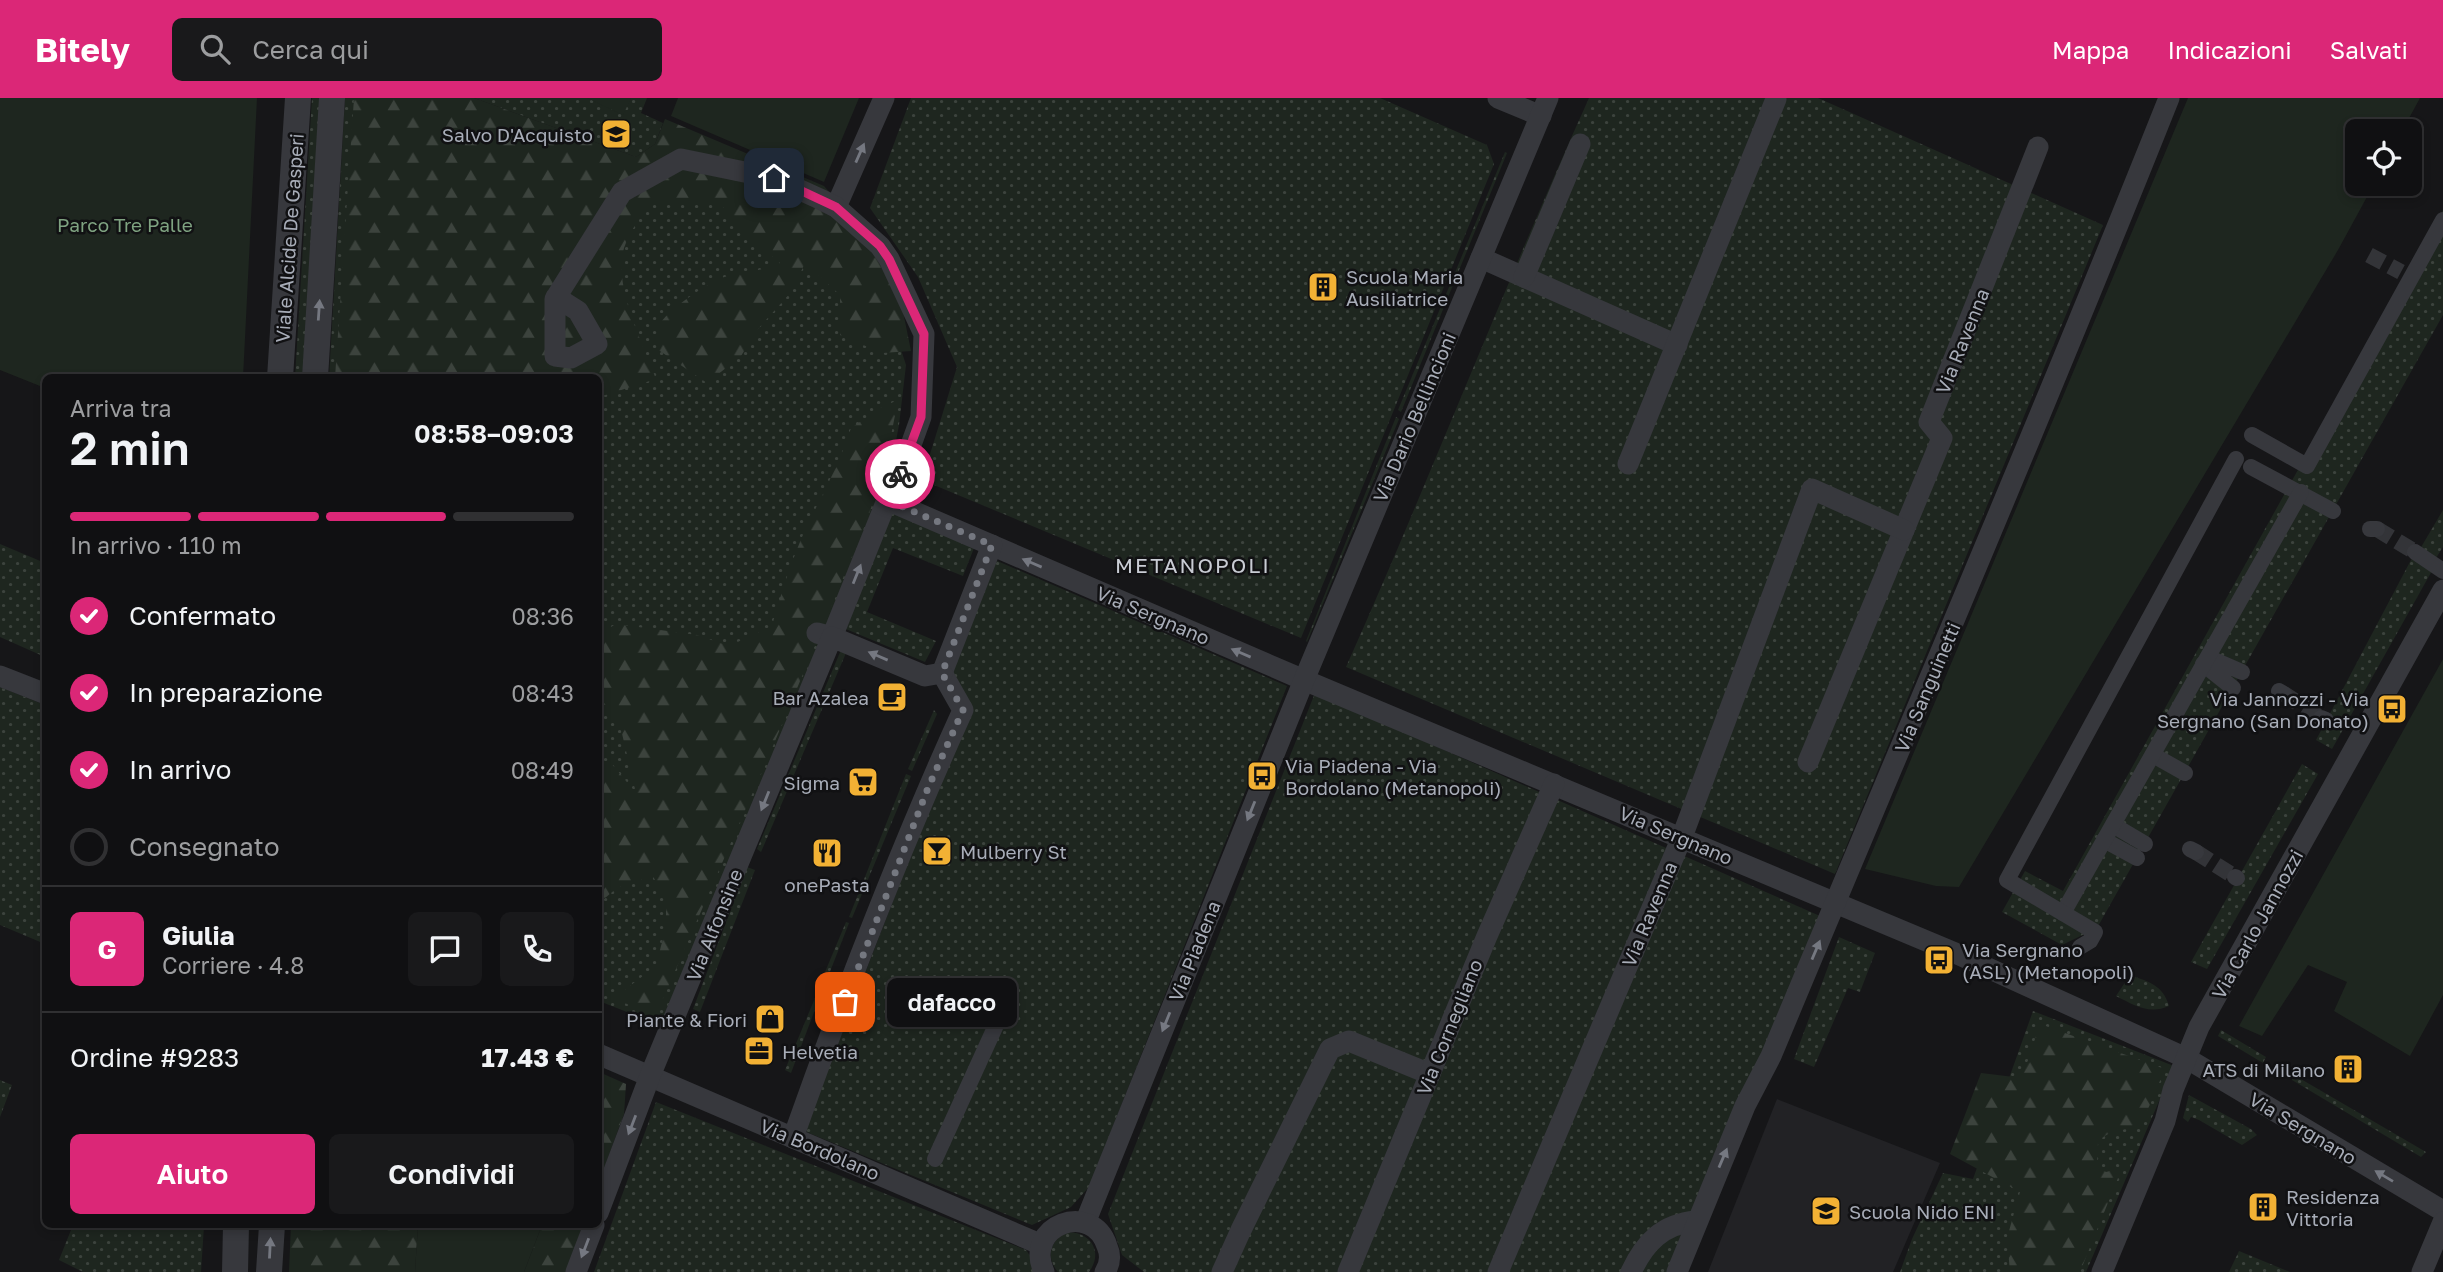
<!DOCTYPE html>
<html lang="it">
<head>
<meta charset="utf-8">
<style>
	:root { --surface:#101012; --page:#19191b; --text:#f1f3f6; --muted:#9c9d9f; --line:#303032; --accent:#db2777 }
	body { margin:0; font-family:"Golos Text",sans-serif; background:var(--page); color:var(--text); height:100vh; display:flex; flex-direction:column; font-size:26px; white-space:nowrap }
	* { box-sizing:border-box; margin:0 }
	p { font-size:23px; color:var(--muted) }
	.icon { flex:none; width:38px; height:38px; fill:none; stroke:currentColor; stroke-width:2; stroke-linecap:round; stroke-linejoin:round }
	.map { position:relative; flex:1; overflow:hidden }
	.drawer { position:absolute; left:42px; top:276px; width:560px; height:854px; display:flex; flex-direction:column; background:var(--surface); border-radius:10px; box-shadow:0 4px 10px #0003,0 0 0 2px var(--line) }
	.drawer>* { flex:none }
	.buttons { position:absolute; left:2345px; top:21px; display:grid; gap:14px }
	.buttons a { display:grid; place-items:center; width:77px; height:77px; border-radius:10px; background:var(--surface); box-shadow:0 4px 10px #0003,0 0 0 2px var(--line); font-size:35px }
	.pin { position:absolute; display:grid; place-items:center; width:60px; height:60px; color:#fff; margin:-30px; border-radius:14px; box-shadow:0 4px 10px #0006 }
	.courier { position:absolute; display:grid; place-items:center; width:70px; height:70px; margin:-35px; border:5px solid #db2777; border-radius:50%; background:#fff; color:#222; box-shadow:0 2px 9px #0007 }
	.bubble { position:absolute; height:49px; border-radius:10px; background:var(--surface); box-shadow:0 4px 10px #0003,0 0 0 2px var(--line); font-size:23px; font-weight:600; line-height:49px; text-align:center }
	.headline em { font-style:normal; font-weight:600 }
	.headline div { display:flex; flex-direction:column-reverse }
	.headline { display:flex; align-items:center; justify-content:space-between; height:119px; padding:0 28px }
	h1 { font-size:46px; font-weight:600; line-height:52px }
	.bar { display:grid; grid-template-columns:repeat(4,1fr); gap:10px 7px; align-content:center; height:84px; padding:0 28px }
	.bar i { height:9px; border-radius:5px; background:var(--line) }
	.bar .on { background:var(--accent) }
	.bar p { grid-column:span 4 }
	.line { display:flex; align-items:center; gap:18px; padding:0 28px; border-top:2px solid var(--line) }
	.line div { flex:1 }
	.round { display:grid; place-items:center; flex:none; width:74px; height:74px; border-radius:10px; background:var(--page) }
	ol { padding:0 28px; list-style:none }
	li { display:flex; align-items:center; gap:21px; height:77px }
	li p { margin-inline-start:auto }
	li .icon { padding:7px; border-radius:50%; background:var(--accent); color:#fff; stroke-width:4 }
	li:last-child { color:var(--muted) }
	li i { width:38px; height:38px; border:4px solid var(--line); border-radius:50% }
	.button { display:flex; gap:14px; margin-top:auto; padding:14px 28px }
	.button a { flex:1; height:80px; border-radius:10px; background:var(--accent); color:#fff; font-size:28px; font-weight:600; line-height:80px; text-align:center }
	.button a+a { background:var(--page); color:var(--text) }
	header { display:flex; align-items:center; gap:42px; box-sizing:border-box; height:98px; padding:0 35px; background:var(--accent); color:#fff }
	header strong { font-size:33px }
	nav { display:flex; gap:38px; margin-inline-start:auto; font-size:24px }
	.search { width:490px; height:63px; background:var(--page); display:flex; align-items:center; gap:18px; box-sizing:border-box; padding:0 24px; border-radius:10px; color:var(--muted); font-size:26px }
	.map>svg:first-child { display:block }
</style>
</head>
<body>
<header>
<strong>Bitely</strong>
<div class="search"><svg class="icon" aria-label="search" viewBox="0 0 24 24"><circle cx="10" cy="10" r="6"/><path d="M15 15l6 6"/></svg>Cerca qui</div>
<nav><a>Mappa</a><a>Indicazioni</a><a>Salvati</a></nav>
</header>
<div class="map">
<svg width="2443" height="1174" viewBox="0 0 2443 1174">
	<defs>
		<pattern id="grass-dots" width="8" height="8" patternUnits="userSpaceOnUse" patternTransform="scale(1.75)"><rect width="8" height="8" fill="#1e261f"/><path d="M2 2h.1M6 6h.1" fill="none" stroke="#3c433d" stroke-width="1.8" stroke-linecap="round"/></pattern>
		<pattern id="forest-firs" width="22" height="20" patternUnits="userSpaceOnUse" patternTransform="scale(1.75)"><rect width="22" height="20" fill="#1e261f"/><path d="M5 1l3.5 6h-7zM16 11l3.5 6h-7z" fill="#3c433d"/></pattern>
	</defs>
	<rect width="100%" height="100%" fill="#161618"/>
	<polygon fill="#222225" points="1777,1001 1940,1065 1893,1174 1708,1174"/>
	<g fill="url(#grass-dots)">
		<polygon points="312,0 323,0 308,280 295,280"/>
		<polygon points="345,0 436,0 621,69 790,102 883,196 906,267 899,327 887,390 660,927 599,903 598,280 329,280"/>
		<polygon points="474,0 647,0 641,15 663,25 655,46 636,59"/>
		<polygon points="911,0 1380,0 1487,47 1494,66 1301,540 922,382 957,269 918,179 870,110"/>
		<path d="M1589,0H1818L2103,127L1835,776L1346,569C1430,381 1504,188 1589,0Z"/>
		<polygon points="1505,54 1507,55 1401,314 1398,312"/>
		<polygon points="2443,112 2443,217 2097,830 2062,847 2002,814 2025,773 2063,793"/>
		<polygon points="1396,319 1399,321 1307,544 1306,543"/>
		<polygon points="886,412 974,450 963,478 893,450 867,514 936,543 925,564 841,529"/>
		<polygon points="2443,412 2443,449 2436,460 2420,451"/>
		<polygon points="0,446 45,465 45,559 0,539"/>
		<polygon points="2412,460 2433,471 2332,651 2316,642"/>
		<polygon points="995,462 1287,588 1089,1089 1071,1109 1032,1127 804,1033 966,614 948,581"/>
		<polygon points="841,552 846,555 761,754 757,751"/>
		<polygon points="0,589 45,607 45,846 0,827"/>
		<polygon points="1315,595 1820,818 1668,1174 1144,1174 1122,1157 1108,1116"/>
		<polygon points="934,612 937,616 912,673 908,671"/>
		<polygon points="2302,666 2318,676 2207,871 2191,864"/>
		<polygon points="906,676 911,678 852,820 849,819"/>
		<polygon points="747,769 755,772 700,914 693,911"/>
		<polygon points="846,824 849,825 824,889 820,886"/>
		<polygon points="1839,839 1875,855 1860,894 1848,890 1814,969 1794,961"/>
		<path d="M2130,877C2149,884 2163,887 2169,908C2149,917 2134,907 2116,898Z"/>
		<polygon points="815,900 819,901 791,975 785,972"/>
		<polygon points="2033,913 2174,968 2086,1174 1900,1174 1912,1141 1943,1075 1973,1081"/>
		<polygon points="2221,932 2266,959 2263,965 2218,938"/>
		<polygon points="2294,977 2426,1054 2421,1059 2292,982"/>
		<polygon points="0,982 12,987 0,1019"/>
		<polygon points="2189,997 2251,1031 2257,1037 2242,1047 2199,1022 2191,1019 2188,1024 2183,1020"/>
		<polygon points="656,1004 1026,1152 1041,1174 594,1174"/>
		<polygon points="73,1127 204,1127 201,1174 83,1174 59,1162"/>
		<path d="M1069,1134C1092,1135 1103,1155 1089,1174H1058C1045,1159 1050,1141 1069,1134Z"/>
		<polygon points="2239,1153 2290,1174 2229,1174"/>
	</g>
	<g fill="url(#forest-firs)">
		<path d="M354,0H474L636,59L655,46L665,21L824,88L876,149L900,199L911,253L882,255L840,237V197L805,165L792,193L757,232L741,258L707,285L657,251C658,245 656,235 658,229C665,213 711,182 728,178C746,174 763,173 780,165L751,141L722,108L694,105L647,106C640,120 629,135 624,150C613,189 642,243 656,281L599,299L598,280H335Z"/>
		<path d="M898,302L887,358L868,420L773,648L655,919L614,900L656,868L666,828V805L653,778L617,790L599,805V663L611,665L636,695L620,627L599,598V536L616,526L697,537L729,548L772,528C781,495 792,461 806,430C822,397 840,365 851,330L882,309Z"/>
		<path d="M2040,926L2165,971L2142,1025C2125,1036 2114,1027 2098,1044L2097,1068L2106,1074L2122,1070L2080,1174H2010L2007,1140L2020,1094L1950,1056L1981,975L2022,980Z"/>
		<polygon points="599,974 626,986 624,1016 599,1084"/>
		<polygon points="291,1127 418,1127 415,1174 289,1174"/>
		<polygon points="542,1127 582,1127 570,1174 524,1174"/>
	</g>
	<g fill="#1e261f">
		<polygon points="0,0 257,0 243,280 46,280 45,290 0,272"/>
		<polygon points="587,0 631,0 623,17"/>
		<polygon points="678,0 859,0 824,84 671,18"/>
		<polygon points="2188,0 2420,0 2402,33 2357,33 2357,86 2374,86 2338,152 1959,789 1936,788 1865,771"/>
		<polygon points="2443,561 2443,897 2410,958 2334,913 2347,884 2308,867 2262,938 2239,928"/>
		<polygon points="418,1127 542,1127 524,1174 415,1174"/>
	</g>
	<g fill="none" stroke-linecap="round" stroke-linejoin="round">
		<g stroke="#333438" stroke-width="16" stroke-dasharray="16 8" stroke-linecap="butt">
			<polyline points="2369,157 2401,174"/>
			<polyline points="2377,431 2415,454"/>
			<polyline points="2284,596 2321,620"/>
			<polyline points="2196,754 2235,779"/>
		</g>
		<g stroke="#37383d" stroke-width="16">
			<polyline points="2252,337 2307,368 2443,122"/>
			<polyline points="2251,369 2333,413"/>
			<polyline points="2370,431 2377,431"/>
			<polyline points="2415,454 2443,473"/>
			<polyline points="2233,590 2203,566 2212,561 2242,574"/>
			<polyline points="2279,593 2284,596"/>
			<polyline points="2321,620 2326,622"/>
			<polyline points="2153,657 2185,675"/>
			<polyline points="2113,727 2145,746"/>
			<polyline points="2104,742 2137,760"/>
			<polyline points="2190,751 2196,754"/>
			<polyline points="2235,779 2237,780"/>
			<polyline points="2063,815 2301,394"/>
			<polyline points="2080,849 2090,843 2095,834 2007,782 2236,361"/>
			<polyline points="935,1061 1007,903"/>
		</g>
		<g stroke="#37383d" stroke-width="21">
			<polyline points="1498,0 1541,18"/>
			<polyline points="836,109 884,0"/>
			<polyline points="1481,160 1677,247"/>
			<polyline points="1524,179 1580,46"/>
			<polyline points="556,199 578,213 597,246 571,260 555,258 555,201 622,94 681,61 774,80 820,101 836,109 880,148 889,161 924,236 921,319 898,383 887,402 832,539 817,535"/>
			<polyline points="1628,366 1776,1"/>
			<polyline points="887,402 1304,582 1955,855 2186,960 2443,1113"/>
			<polyline points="942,575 992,447"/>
			<polyline points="0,578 46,596"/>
			<polyline points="1808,664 1942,340 1929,324 2038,49"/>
			<polyline points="598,956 1042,1147"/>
			<path d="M793,1040C844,896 900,751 963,612L942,575"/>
			<polyline points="598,1115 650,978 832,539 925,578 942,575"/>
			<polyline points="1085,1125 1304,582 1548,0"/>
			<polyline points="576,1174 594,1127"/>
			<path d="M1044,1174C1023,1127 1092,1102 1107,1148C1111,1157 1110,1166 1105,1174"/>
			<polyline points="1222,1174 1241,1132 1330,951 1349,943 1430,976"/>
			<polyline points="1348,1174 1487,838 1554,686"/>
			<polyline points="1498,1174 1682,739 1812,391 1904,432"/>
			<path d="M1631,1174C1645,1144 1663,1126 1696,1123"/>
			<path d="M1677,1174L1745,1008L1771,958C1904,639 2041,321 2169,0"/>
			<polyline points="2102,1174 2165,1023 2173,992 2199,929 2443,492"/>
			<polyline points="2422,1174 2443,1124"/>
		</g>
		<g stroke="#37383d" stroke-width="26">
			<polyline points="280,280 298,0"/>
			<polyline points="315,280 332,0"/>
			<polyline points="235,1174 236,1127"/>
			<polyline points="269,1174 272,1127"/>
		</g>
	</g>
	<defs><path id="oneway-solid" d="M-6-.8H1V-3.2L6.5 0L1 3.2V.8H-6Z" transform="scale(1.75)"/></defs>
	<g fill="#757881">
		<use href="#oneway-solid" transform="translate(860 55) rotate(-66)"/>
		<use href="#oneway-solid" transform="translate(319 212) rotate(-86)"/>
		<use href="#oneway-solid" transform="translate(1032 465) rotate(-157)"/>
		<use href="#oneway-solid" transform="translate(857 476) rotate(-68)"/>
		<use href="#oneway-solid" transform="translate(1241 555) rotate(-157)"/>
		<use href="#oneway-solid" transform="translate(878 558) rotate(-157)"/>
		<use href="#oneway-solid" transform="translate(765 703) rotate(112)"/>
		<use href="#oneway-solid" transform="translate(1251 713) rotate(112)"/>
		<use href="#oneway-solid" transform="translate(1816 852) rotate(-67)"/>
		<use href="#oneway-solid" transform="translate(1166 924) rotate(112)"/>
		<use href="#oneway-solid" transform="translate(632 1027) rotate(111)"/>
		<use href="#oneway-solid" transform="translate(1723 1060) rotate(-67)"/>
		<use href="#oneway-solid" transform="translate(2384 1078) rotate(-149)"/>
		<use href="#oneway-solid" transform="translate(270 1150) rotate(-87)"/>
		<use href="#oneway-solid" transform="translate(585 1150) rotate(111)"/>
	</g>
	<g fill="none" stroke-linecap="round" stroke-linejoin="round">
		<polyline stroke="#757880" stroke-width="7" stroke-dasharray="0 12.6" points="845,904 928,690 963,612 942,575 992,447 887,402 900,376"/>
		<polyline stroke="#db2777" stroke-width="9" points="774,80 836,109 880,148 889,161 924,236 921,319 900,376"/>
	</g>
	<defs>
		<g id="school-square" transform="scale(1.575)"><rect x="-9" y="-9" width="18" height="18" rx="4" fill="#f2b134" stroke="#111113"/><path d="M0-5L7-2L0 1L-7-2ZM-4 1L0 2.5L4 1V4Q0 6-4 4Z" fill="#111"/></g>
		<g id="building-square" transform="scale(1.575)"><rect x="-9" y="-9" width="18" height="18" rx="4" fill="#f2b134" stroke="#111113"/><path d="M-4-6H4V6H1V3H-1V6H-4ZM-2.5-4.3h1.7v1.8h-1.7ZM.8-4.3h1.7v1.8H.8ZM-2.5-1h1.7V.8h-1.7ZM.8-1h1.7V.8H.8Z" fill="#111"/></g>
		<g id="cafe-square" transform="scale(1.575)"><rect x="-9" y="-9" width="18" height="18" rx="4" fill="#f2b134" stroke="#111113"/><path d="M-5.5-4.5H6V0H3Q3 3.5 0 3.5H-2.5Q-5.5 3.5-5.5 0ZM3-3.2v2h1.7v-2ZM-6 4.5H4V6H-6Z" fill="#111"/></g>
		<g id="bus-square" transform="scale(1.575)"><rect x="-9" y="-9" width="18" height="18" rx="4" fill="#f2b134" stroke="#111113"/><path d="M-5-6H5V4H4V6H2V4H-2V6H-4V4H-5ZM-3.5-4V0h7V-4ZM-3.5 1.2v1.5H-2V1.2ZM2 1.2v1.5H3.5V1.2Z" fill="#111"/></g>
		<g id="supermarket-square" transform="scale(1.575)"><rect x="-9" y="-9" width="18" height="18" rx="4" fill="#f2b134" stroke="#111113"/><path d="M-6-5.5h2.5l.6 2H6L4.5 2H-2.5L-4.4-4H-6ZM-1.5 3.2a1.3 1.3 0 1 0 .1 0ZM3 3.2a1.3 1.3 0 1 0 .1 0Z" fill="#111"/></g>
		<g id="bar-square" transform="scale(1.575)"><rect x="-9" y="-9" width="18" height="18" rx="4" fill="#f2b134" stroke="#111113"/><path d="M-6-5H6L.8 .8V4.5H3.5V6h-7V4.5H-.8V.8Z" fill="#111"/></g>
		<g id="restaurant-square" transform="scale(1.575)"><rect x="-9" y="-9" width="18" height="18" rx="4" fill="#f2b134" stroke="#111113"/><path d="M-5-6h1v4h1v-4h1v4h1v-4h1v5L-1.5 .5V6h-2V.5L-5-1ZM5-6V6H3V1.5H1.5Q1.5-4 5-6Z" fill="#111"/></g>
		<g id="shop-square" transform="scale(1.575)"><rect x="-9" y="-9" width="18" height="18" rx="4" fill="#f2b134" stroke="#111113"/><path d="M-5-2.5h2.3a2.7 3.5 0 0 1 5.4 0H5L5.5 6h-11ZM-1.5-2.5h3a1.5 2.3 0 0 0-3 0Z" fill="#111"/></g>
		<g id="office-square" transform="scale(1.575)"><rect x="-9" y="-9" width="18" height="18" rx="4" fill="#f2b134" stroke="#111113"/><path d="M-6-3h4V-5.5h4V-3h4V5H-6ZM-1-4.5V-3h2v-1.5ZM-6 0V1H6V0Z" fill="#111"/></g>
	</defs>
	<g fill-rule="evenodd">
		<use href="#school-square" x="616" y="36"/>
		<use href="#building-square" x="1323" y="189"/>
		<use href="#cafe-square" x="892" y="599"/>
		<use href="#bus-square" x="2392" y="611"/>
		<use href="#bus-square" x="1262" y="678"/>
		<use href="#supermarket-square" x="863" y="684"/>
		<use href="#bar-square" x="937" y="753"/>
		<use href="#restaurant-square" x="827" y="755"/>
		<use href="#bus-square" x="1939" y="862"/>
		<use href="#shop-square" x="770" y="921"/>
		<use href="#office-square" x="759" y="953"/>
		<use href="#building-square" x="2348" y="971"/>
		<use href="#building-square" x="2263" y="1109"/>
		<use href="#school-square" x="1826" y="1113"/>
	</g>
	<g text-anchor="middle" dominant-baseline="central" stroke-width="5" stroke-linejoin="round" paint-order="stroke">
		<g font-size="19" fill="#a8adb8" stroke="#111113" text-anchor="start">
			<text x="593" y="36" text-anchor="end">Salvo D'Acquisto</text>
			<text x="1346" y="178">Scuola Maria<tspan x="1346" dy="22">Ausiliatrice</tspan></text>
			<text x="869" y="599" text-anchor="end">Bar Azalea</text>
			<text x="2369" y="600" text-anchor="end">Via Jannozzi - Via<tspan x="2369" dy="22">Sergnano (San Donato)</tspan></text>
			<text x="1285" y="667">Via Piadena - Via<tspan x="1285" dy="22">Bordolano (Metanopoli)</tspan></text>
			<text x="840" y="684" text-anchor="end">Sigma</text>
			<text x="960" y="753">Mulberry St</text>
			<text x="827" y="786" text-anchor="middle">onePasta</text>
			<text x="1962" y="851">Via Sergnano<tspan x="1962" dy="22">(ASL) (Metanopoli)</tspan></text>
			<text x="747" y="921" text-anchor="end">Piante &amp; Fiori</text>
			<text x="782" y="953">Helvetia</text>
			<text x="2325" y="971" text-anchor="end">ATS di Milano</text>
			<text x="2286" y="1098">Residenza<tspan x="2286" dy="22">Vittoria</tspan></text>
			<text x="1849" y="1113">Scuola Nido ENI</text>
		</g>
		<g font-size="19" fill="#7fa381" stroke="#111113">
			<text x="125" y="126">Parco Tre Palle</text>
		</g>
		<g font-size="19" fill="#a8adb8" stroke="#111113">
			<text transform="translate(289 140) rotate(-86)">Viale Alcide De Gasperi</text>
			<text transform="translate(1962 243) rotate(-68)">Via Ravenna</text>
			<text transform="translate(1414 319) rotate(-67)">Via Dario Bellincioni</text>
			<text transform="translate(1153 517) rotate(23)">Via Sergnano</text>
			<text transform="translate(1927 589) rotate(-67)">Via Sanguinetti</text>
			<text transform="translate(1676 737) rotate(23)">Via Sergnano</text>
			<text transform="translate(1649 816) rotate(-67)">Via Ravenna</text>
			<text transform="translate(2257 826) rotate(-61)">Via Carlo Jannozzi</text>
			<text transform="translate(714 827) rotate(-68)">Via Alfonsine</text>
			<text transform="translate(1194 853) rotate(-68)">Via Piadena</text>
			<text transform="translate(1449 929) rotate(-68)">Via Cornegliano</text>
			<text transform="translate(2303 1030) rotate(31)">Via Sergnano</text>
			<text transform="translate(820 1051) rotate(23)">Via Bordolano</text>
		</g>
		<g font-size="21" letter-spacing="2" fill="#c9ccd4" stroke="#111113">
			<text x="1193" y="467">METANOPOLI</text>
		</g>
	</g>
</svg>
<div class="buttons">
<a><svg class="icon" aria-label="locate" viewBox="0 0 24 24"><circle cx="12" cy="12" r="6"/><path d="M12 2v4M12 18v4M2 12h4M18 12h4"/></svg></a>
</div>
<div class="pin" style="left:845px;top:904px;background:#ea580c"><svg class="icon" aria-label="bag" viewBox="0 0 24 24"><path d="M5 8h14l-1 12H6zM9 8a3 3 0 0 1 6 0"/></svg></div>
<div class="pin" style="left:774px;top:80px;background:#1f2937"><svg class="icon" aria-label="home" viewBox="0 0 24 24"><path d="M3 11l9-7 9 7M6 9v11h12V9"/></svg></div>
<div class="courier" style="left:900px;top:376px"><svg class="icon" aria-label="bike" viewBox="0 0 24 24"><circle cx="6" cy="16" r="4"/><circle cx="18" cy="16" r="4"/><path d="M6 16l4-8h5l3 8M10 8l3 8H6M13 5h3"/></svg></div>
<div class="bubble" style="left:887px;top:880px;width:130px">dafacco</div>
<section class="drawer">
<div class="headline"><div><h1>2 min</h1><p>Arriva tra</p></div><em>08:58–09:03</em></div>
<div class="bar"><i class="on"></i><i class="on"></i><i class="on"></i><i></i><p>In arrivo · 110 m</p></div>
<ol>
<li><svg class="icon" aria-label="check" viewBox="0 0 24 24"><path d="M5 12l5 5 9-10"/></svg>Confermato<p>08:36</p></li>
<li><svg class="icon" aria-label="check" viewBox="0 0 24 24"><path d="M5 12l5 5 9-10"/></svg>In preparazione<p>08:43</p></li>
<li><svg class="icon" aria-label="check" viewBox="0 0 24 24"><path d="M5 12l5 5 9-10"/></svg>In arrivo<p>08:49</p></li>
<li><i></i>Consegnato</li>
</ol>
<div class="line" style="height:126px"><b class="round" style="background:var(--accent);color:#fff">G</b><div><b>Giulia</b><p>Corriere · 4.8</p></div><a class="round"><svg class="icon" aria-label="chat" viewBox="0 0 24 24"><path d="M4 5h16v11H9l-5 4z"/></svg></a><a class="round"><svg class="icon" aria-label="phone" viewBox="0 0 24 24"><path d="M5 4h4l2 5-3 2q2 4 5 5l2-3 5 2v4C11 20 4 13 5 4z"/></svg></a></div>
<div class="line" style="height:91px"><div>Ordine #9283</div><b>17.43 €</b></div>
<div class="button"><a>Aiuto</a><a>Condividi</a></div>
</section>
</div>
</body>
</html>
